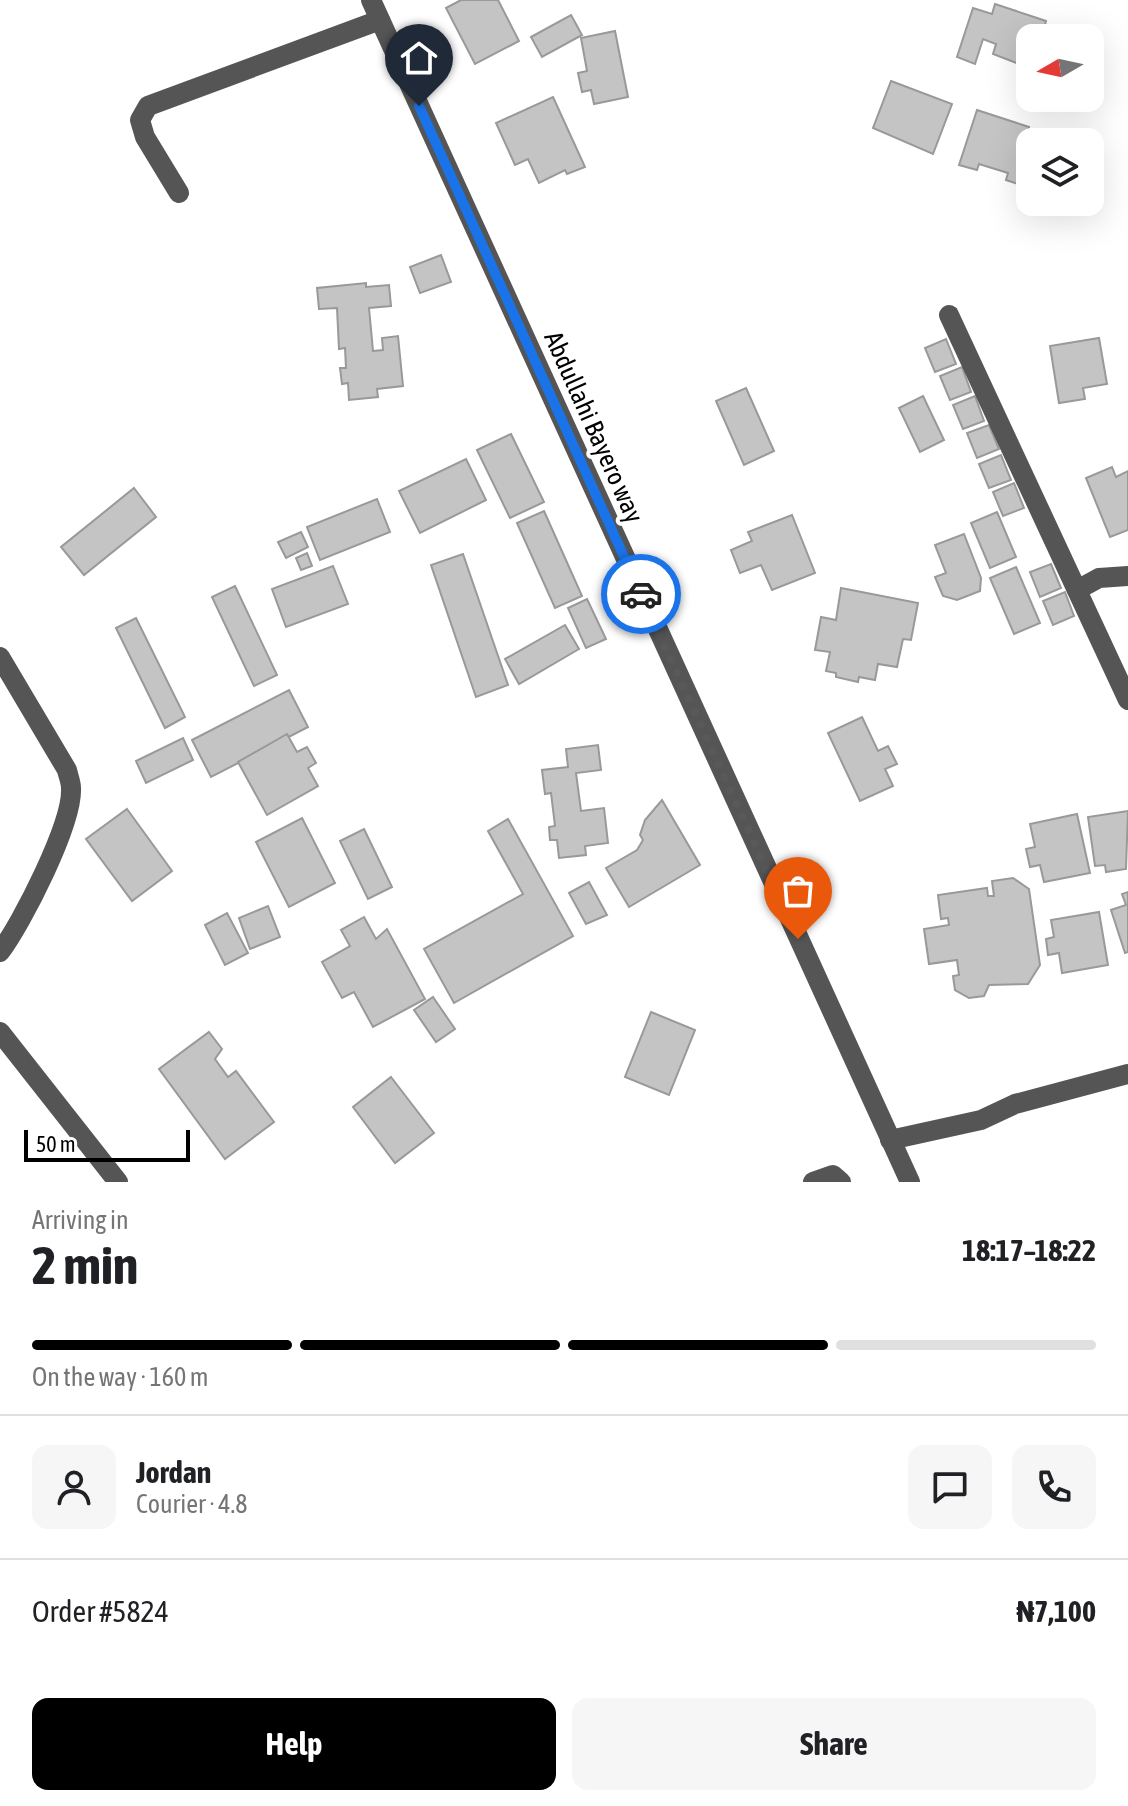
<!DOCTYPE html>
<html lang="en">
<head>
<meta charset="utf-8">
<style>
	:root { --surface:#fff; --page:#f6f6f6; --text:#202124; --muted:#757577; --line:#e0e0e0; --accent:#000 }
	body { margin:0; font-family:"Asap Condensed",sans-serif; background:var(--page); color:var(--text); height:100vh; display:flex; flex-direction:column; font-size:30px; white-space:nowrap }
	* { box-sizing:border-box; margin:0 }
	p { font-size:26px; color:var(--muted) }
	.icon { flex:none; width:44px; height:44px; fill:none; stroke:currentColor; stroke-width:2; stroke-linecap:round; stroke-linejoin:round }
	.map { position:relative; height:1182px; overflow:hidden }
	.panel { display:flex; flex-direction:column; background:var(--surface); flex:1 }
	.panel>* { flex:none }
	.needle { width:52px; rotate:261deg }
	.buttons { position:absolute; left:1016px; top:24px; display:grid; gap:16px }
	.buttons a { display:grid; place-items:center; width:88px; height:88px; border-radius:16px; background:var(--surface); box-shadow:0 8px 32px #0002; font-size:40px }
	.scale { position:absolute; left:24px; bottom:20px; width:166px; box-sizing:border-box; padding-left:8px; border:4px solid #000; border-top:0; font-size:22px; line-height:28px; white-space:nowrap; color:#000; -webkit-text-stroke:6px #fff; paint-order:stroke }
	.pin { position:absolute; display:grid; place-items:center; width:68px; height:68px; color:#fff; margin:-82px -34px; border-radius:50% 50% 50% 0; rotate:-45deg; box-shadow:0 0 8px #0007 }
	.pin .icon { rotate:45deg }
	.courier { position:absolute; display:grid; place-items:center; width:80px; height:80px; margin:-40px; border:6px solid #1a73e8; border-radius:50%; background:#fff; color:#222; box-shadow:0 2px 10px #0007 }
	.headline em { font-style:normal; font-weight:700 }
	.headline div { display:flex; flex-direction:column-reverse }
	.headline { display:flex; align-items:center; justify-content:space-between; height:136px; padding:0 32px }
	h1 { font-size:52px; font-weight:700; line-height:60px }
	.bar { display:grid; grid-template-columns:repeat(4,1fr); gap:12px 8px; align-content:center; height:96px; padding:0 32px }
	.bar i { height:10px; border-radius:6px; background:var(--line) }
	.bar .current { background:var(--accent) }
	.bar p { grid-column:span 4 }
	.line { display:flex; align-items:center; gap:20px; padding:0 32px; border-top:2px solid var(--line) }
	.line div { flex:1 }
	.round { display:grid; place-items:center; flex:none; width:84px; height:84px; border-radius:16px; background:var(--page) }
	.primary-button { display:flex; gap:16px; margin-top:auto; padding:16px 32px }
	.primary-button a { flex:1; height:92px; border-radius:16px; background:var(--accent); color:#fff; font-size:32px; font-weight:700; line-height:92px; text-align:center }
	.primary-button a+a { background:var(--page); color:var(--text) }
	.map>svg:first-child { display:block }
</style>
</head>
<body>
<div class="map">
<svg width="1128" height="1182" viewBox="0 0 1128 1182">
	<rect width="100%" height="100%" fill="#fff"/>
	<g fill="#c4c4c4" stroke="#999" stroke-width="2">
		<polygon points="461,0 498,0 519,41 475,64 446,8"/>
		<polygon points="995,4 1046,21 1044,29 1051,32 1049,38 1030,38 1030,60 1021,57 1019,64 993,54 996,44 983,39 975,64 957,57 973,8 992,14"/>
		<polygon points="571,15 582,35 542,57 531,37"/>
		<polygon points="615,31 628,97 594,104 591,90 582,92 578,73 587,71 581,38"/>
		<polygon points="891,81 952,104 933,154 873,128"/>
		<polygon points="553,97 585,167 567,174 565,170 539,183 528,159 515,165 496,123"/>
		<polygon points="977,110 1029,127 1022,152 1030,156 1021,185 1006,180 1008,173 979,164 977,170 959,165"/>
		<polygon points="441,255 451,282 420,293 410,267"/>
		<polygon points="366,283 366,287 389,285 391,306 369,308 373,351 383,350 382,338 398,336 403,386 377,389 378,397 349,400 348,383 342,384 340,368 346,368 345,348 339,349 337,308 319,309 317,288"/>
		<polygon points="1099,338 1107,384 1083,388 1085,399 1059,403 1050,346"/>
		<polygon points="946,339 956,364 935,372 925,348"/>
		<polygon points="962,367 971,392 950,400 940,376"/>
		<polygon points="746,388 774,451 744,465 716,401"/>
		<polygon points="923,396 944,440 920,452 899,408"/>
		<polygon points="975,396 984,421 963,429 953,405"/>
		<polygon points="989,425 999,449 977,458 967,433"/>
		<polygon points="511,434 544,502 510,518 477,450"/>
		<polygon points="1001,455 1011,480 989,488 979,464"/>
		<polygon points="466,459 486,500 420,533 399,491"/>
		<polygon points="1112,467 1116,477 1128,471 1128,530 1110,537 1086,478"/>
		<polygon points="1014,483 1024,508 1003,516 993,492"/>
		<polygon points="134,488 156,517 84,575 61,547"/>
		<polygon points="377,499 390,532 320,560 307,527"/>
		<polygon points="544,511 582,596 555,608 517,523"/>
		<polygon points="997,512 1016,557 990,568 971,523"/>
		<polygon points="792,515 815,573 772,590 761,565 740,573 731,550 752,541 748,532"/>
		<polygon points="301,532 308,547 286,558 278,542"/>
		<polygon points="964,534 981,578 980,591 957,600 943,596 935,577 946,573 935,545"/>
		<polygon points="307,553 312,566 301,570 296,558"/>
		<polygon points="463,554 508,685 476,697 431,565"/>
		<polygon points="1051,564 1061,588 1040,597 1030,572"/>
		<polygon points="333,566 348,604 286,627 272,589"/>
		<polygon points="1016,567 1040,623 1014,634 990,578"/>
		<polygon points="235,586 277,675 254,686 212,597"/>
		<polygon points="841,588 918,603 911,640 903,639 897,667 878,664 875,680 859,677 858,682 836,677 836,673 826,671 830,652 815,650 821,617 836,620"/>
		<polygon points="1065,592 1074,616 1053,625 1043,601"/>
		<polygon points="587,599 606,639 586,648 568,608"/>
		<polygon points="136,618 185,717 165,728 116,628"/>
		<polygon points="565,625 579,649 519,684 505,659"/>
		<polygon points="289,690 308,727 211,777 192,740"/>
		<polygon points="862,717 878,751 888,746 897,764 885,769 893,786 860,801 828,733"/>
		<polygon points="287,734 297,752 307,747 316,763 308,768 318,786 267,815 238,762"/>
		<polygon points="183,738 193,760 146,783 136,761"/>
		<polygon points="598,745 601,770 576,773 581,811 604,808 608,843 585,846 586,855 559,858 557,840 550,840 549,827 555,826 551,793 545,794 542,770 568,767 566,749"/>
		<polygon points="662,800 700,865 629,907 606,868 637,850 643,840 640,835 645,820"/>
		<polygon points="127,809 172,871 132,901 86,839"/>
		<polygon points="1128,811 1126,869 1106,872 1105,865 1095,866 1088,817"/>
		<polygon points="1077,814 1090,873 1044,882 1040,865 1030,867 1026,849 1035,847 1030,824"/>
		<polygon points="302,818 335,883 289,907 256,842"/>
		<polygon points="508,819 573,936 454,1003 424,949 523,894 488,831"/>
		<polygon points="364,829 392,887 368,899 340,841"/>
		<polygon points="1013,878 1029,889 1040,965 1028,984 989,985 984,996 969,998 955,990 953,976 959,975 957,960 929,964 924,929 949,925 948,918 941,919 938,895 987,888 988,896 994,896 992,881"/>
		<polygon points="589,882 607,915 586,924 569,893"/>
		<polygon points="1128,892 1128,952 1125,953 1111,910 1126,905 1122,894"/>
		<polygon points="268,906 280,937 250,949 239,918"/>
		<polygon points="1099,912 1108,965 1062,973 1059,953 1048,955 1046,939 1054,937 1051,920"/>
		<polygon points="227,913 248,953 225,965 205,925"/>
		<polygon points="364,917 376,939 387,929 425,999 373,1027 354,992 342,998 322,962 350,946 341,930"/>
		<polygon points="433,997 455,1029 436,1042 414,1010"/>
		<polygon points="651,1012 695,1030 669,1095 625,1077"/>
		<polygon points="209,1032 222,1049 215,1059 228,1077 236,1071 274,1122 225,1159 159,1069"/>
		<polygon points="391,1077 434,1133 395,1163 353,1107"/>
	</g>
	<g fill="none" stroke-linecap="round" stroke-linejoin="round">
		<g stroke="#555" stroke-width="20">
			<polyline points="371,0 910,1182"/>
			<polyline points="179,193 145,137 140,120 148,106 380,20"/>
			<polyline points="949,315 1128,700"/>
			<polyline points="1077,590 1099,578 1128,576"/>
			<path d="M0,657L67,770C68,775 71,782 71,788C73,823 22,923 0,952"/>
			<polyline points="0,1032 118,1182"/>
			<polyline points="890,1140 981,1120 1015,1104 1128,1074"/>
			<polyline points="813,1182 833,1175 841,1182"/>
		</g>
	</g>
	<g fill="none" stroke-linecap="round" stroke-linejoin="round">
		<polyline stroke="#595959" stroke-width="8" stroke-dasharray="0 14.4" points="641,594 798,939"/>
		<polyline stroke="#1a73e8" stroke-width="10" points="419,106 641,594"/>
	</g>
	<g text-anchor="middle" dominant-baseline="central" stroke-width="8" stroke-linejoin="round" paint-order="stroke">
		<g font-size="26" fill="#000" stroke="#fff">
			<text transform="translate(594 427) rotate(66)">Abdullahi Bayero way</text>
		</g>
	</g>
</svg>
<div class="buttons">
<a><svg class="needle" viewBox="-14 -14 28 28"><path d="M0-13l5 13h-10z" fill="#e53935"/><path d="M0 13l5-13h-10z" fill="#757577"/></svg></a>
<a><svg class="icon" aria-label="layers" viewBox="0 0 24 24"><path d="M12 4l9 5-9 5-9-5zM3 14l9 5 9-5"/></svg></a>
</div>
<div class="scale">50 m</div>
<div class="pin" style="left:798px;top:939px;background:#ea580c"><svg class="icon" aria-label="bag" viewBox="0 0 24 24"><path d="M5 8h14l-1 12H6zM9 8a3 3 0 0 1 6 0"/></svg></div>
<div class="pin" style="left:419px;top:106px;background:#1f2937"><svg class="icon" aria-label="home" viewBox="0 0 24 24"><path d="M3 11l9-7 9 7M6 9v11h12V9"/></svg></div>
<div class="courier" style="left:641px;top:594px"><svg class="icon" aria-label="car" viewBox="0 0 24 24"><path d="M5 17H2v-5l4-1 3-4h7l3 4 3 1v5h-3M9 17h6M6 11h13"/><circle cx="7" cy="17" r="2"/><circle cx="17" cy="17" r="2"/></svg></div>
</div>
<section class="panel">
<div class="headline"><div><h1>2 min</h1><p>Arriving in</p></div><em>18:17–18:22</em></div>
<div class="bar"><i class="current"></i><i class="current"></i><i class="current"></i><i></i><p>On the way · 160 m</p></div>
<div class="line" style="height:144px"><a class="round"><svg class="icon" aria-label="person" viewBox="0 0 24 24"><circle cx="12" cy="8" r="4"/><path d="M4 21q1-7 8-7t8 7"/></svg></a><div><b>Jordan</b><p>Courier · 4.8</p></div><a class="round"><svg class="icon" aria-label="chat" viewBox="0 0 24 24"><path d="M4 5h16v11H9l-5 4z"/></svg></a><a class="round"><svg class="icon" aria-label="phone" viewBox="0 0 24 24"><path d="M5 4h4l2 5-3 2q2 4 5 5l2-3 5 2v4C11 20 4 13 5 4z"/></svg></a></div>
<div class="line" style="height:104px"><div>Order #5824</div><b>₦7,100</b></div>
<div class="primary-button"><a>Help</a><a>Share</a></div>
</section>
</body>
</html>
